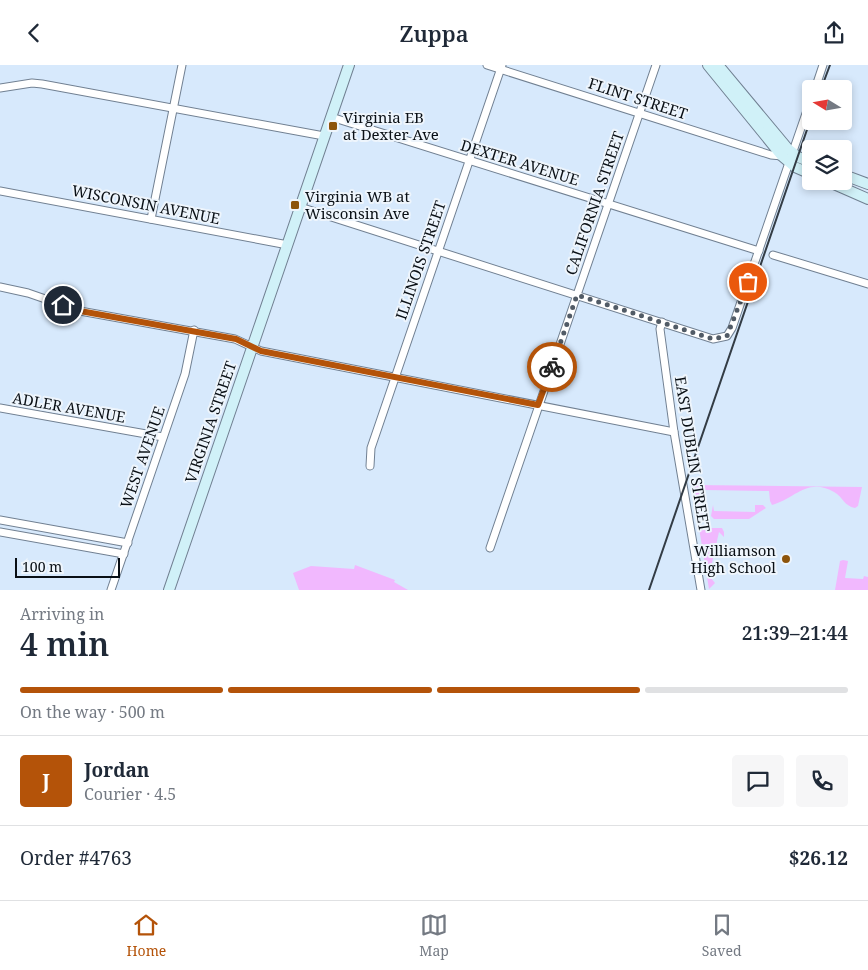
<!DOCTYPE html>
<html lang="en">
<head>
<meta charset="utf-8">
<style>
	:root { --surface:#fff; --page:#f6f6f7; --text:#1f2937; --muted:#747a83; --line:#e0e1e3; --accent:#b45309 }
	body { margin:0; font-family:"Noto Serif",serif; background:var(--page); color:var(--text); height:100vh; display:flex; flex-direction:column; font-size:19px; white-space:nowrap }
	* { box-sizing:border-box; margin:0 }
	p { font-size:16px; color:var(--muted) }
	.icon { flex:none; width:28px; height:28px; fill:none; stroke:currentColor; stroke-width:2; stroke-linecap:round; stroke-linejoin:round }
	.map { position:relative; height:525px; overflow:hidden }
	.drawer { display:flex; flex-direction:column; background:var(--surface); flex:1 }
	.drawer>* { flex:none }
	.needle { width:32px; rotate:281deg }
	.fabs { position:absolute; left:802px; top:15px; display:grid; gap:10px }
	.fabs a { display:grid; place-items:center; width:50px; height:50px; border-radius:5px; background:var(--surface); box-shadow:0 2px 8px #0003; font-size:25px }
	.scale { position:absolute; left:15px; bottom:12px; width:105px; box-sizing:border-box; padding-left:5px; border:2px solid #090f15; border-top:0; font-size:14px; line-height:18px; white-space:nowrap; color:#090f15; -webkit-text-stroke:4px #eef5fc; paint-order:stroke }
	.pin { position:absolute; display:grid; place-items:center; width:42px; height:42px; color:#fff; margin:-21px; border:2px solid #fff; border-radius:50%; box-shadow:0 1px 5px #0007 }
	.courier { position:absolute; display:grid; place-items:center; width:50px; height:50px; margin:-25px; border:4px solid #b45309; border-radius:50%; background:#fff; color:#222; box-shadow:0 1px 6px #0007 }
	.summary em { font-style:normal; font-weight:600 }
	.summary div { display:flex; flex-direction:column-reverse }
	.summary { display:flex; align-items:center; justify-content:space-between; height:85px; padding:0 20px }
	h1 { font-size:32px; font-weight:600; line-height:38px }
	.bar { display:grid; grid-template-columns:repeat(4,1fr); gap:8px 5px; align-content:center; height:60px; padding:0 20px }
	.bar i { height:6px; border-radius:4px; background:var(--line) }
	.bar .current { background:var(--accent) }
	.bar p { grid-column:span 4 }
	.line { display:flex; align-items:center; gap:12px; padding:0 20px; border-top:1px solid var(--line) }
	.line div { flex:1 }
	.round { display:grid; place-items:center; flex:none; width:52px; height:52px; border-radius:5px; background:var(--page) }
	header { display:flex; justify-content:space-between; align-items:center; height:65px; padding:0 20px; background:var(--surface); font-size:22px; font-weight:600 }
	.menu { display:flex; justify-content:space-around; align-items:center; height:70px; border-top:1px solid var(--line); background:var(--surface); font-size:14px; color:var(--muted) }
	.menu a { display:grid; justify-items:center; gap:2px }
	.menu .current { color:var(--accent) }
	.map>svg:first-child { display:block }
</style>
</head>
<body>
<header><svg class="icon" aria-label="back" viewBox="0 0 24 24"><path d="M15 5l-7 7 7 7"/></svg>Zuppa<svg class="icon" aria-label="share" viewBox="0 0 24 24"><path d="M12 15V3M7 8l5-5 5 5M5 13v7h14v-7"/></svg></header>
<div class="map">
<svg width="868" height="525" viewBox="0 0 868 525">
	<rect width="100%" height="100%" fill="#d7e9fc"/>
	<g fill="#f1b8fe">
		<path d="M693,420L862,422L858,441L855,443C844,441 843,432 834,427C807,412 795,434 772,440L770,436L769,426L705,425L704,451L702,453H697Z"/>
		<polygon points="713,440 714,446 755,447 755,440 763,440 766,443 749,454 714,454 711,451"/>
		<polygon points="699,463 722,463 724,467 724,472 719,467 709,511 715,518 709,524"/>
		<polygon points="843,495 848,496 845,513 863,514 864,511 868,512 868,525 835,525 840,496"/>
		<polygon points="355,500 395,515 394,517 408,525 299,525 293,508 311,501 354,504"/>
	</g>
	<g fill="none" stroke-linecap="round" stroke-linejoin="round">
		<g stroke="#718092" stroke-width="9">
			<g id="street">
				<polyline points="487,0 771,90 782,91"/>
				<polyline points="0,23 32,18 42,19 324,71"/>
				<polyline points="815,24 823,0"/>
				<polyline points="331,52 759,186"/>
				<polyline points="0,126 288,180"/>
				<polyline points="300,142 713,274 727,271 732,263 811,34"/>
				<polyline points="151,154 182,0"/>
				<polyline points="773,190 868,219"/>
				<polyline points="0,222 28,228 80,246 235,274 261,286 674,367"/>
				<polyline points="662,257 660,264 674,367 701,525"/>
				<polyline points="0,343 163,372"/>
				<polyline points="370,401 371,383 502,0"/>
				<polyline points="0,455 128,478"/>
				<polyline points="0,467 124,489"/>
				<polyline points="490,483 656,0"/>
				<polyline points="111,525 185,309 194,265"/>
			</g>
		</g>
		<g stroke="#718092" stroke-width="12">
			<g id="secondary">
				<polyline points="708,0 782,91 795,102 811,109"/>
				<polyline points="718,0 788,84 798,92 811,97"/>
				<polyline points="844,110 868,119"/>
				<polyline points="827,116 868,134"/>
				<polyline points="169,525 349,0"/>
			</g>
		</g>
		<use href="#street" stroke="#fff" stroke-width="7"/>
		<use href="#secondary" stroke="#d0f1f8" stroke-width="10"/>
		<g stroke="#333c45" stroke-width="2">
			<polyline points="821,24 830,0"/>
			<polyline points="649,525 811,53"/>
		</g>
	</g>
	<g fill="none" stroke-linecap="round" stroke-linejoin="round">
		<polyline stroke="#515b66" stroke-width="5" stroke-dasharray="0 9" points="552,302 577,230 713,274 727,271 748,217"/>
		<polyline stroke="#b45309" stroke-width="6" points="63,240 80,246 236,274 261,286 538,340 552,302"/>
	</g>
	<g fill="#8d540b" stroke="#eef5fc" stroke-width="2">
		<rect x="328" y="56" width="10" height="10" rx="2.5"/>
		<rect x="290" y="135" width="10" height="10" rx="2.5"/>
		<circle cx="786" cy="494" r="5"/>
	</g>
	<g text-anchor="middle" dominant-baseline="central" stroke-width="4" stroke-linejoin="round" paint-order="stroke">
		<g font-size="15" fill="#090f15" stroke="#eef5fc">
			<text transform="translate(638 33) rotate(18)">FLINT STREET</text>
			<text transform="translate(520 97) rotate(17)">DEXTER AVENUE</text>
			<text transform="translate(594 138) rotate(-71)">CALIFORNIA STREET</text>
			<text transform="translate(146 139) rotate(11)">WISCONSIN AVENUE</text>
			<text transform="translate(420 195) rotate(-71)">ILLINOIS STREET</text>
			<text transform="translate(69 342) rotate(10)">ADLER AVENUE</text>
			<text transform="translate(210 357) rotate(-71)">VIRGINIA STREET</text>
			<text transform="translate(693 389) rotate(81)">EAST DUBLIN STREET</text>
			<text transform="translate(142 392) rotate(-71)">WEST AVENUE</text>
		</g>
		<g font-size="15" fill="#090f15" stroke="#eef5fc" text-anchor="start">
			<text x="343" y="52">Virginia EB<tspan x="343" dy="17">at Dexter Ave</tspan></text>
			<text x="305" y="131">Virginia WB at<tspan x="305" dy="17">Wisconsin Ave</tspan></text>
			<text x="776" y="485" text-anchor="end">Williamson<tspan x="776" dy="17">High School</tspan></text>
		</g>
	</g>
</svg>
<div class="fabs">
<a><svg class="needle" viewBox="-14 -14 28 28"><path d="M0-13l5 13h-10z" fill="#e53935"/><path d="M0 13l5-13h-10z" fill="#747a83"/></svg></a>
<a><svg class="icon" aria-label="layers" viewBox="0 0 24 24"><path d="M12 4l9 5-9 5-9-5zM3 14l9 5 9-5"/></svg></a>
</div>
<div class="scale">100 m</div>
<div class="pin" style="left:748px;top:217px;background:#ea580c"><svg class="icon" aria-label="bag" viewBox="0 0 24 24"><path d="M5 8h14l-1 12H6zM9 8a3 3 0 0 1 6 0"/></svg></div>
<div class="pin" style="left:63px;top:240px;background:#1f2937"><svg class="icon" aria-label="home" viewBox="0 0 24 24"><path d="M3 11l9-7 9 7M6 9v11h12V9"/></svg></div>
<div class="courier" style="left:552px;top:302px"><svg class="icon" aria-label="bike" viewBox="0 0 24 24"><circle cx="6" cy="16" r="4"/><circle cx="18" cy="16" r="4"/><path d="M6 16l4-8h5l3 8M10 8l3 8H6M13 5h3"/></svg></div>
</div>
<section class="drawer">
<div class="summary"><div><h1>4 min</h1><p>Arriving in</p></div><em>21:39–21:44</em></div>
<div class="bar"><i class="current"></i><i class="current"></i><i class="current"></i><i></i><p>On the way · 500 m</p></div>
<div class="line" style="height:90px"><b class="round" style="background:var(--accent);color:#fff">J</b><div><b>Jordan</b><p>Courier · 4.5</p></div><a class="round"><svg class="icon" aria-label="chat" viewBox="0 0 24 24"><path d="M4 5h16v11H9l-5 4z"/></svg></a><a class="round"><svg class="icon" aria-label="phone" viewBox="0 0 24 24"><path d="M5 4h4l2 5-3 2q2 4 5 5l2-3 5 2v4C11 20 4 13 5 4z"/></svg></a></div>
<div class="line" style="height:65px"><div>Order #4763</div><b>$26.12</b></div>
</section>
<nav class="menu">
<a class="current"><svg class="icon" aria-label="home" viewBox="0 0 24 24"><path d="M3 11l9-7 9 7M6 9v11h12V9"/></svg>Home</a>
<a><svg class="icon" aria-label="map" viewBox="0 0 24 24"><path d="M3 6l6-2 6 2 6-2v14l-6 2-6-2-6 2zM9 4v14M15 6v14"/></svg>Map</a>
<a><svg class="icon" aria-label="saved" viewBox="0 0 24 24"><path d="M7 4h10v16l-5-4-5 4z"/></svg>Saved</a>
</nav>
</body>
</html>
